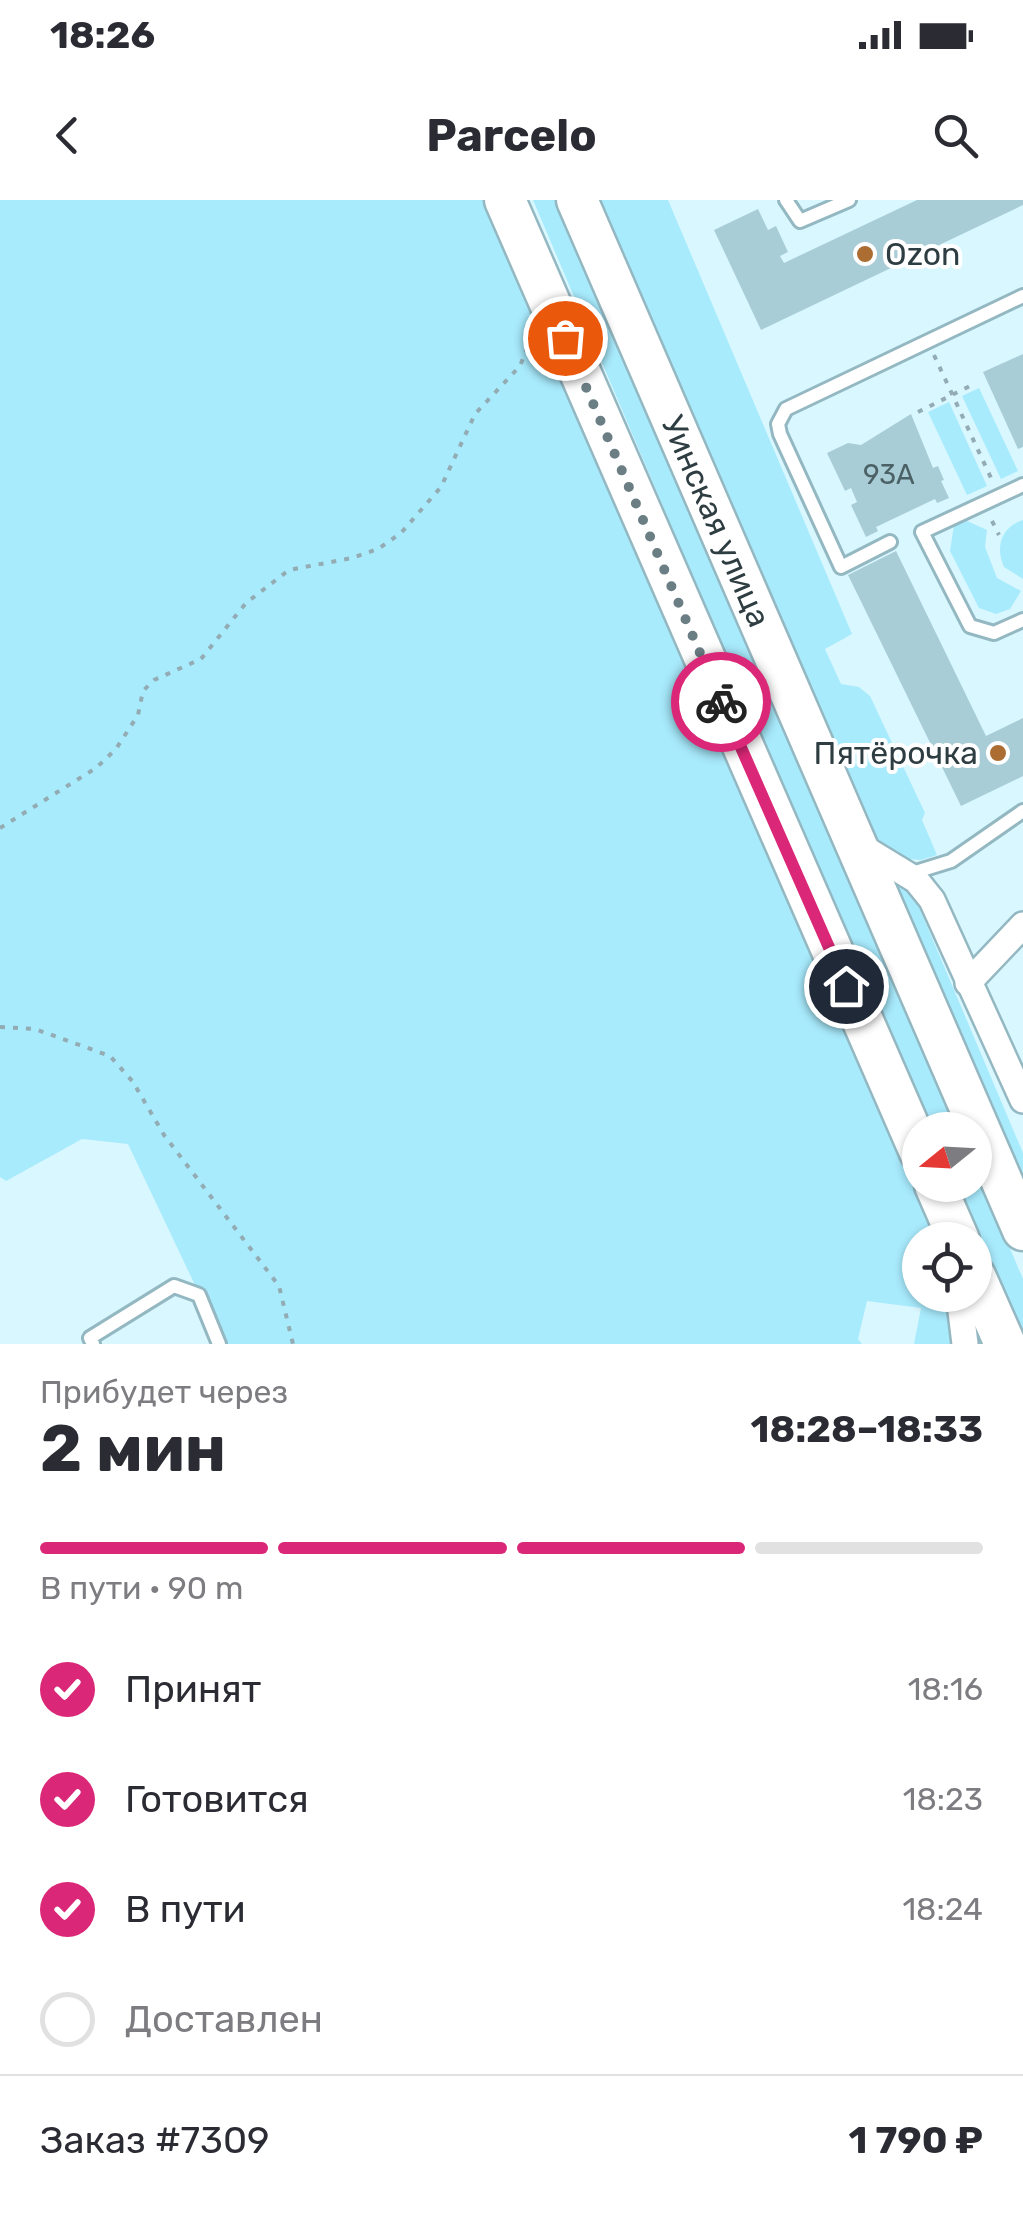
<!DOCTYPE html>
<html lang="ru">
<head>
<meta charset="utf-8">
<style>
	:root { --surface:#fff; --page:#f2f2f3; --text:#2b2b33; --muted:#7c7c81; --line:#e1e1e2; --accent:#db2777 }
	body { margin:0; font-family:Rubik,sans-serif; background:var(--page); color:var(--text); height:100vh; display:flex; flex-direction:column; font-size:38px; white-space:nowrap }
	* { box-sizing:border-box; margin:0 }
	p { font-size:32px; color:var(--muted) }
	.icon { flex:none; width:55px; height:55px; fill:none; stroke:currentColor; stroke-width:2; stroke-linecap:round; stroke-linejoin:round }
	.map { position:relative; height:1144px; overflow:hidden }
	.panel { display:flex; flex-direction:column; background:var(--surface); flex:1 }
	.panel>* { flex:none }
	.needle { width:65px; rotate:252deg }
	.buttons { position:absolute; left:902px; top:912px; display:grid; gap:20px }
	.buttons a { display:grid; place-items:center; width:90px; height:90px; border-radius:50%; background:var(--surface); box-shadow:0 2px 8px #0004; font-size:50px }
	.pin { position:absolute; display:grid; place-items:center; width:85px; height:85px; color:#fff; margin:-42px; border:5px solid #fff; border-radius:50%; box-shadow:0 2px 10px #0007 }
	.courier { position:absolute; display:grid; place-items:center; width:100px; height:100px; margin:-50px; border:8px solid #db2777; border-radius:50%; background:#fff; color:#222; box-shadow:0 2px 12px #0007 }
	.headline em { font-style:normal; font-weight:700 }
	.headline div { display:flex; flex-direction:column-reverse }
	.headline { display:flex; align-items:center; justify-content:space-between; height:170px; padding:0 40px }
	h1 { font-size:65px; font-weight:700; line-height:75px }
	.bar { display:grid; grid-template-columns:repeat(4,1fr); gap:15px 10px; align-content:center; height:120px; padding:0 40px }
	.bar i { height:12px; border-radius:8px; background:var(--line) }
	.bar .current { background:var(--accent) }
	.bar p { grid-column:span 4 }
	.line { display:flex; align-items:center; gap:25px; padding:0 40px; border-top:2px solid var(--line) }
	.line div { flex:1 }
	ol { padding:0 40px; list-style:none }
	li { display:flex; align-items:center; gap:30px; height:110px }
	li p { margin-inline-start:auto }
	li .icon { padding:10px; border-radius:50%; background:var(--accent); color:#fff; stroke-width:4 }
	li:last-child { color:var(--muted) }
	li i { width:55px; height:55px; border:5px solid var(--line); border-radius:50% }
	.status { display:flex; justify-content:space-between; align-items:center; height:70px; padding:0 50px; background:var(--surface); direction:ltr }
	.status svg { height:28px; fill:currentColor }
	header { display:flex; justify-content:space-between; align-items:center; height:130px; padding:0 40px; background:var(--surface); font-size:45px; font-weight:700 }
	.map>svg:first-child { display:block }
</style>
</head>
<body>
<div class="status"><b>18:26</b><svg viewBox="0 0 49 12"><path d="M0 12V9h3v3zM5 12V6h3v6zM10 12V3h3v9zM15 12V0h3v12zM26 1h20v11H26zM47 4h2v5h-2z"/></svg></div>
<header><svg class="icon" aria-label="back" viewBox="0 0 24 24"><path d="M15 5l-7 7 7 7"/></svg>Parcelo<svg class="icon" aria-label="search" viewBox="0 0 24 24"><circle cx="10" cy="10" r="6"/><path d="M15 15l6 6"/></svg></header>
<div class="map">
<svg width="1023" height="1144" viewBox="0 0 1023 1144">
	<rect width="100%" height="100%" fill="#d9f7ff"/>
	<g fill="#a8ebfd">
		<polygon points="0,0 491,0 930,1018 938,1040 920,1040 920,1095 951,1095 958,1144 914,1144 921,1108 867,1101 858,1139 862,1144 223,1144 128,944 82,939 6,981 0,977"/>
		<polygon points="533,0 561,0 959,930 920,930 743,517 668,318"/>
		<polygon points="599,0 668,0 852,434 825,449 841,484 859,487 870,496 925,613 922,620 937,655 921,660 896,658 872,633"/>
		<polygon points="979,188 1018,271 1001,279 962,196"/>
		<polygon points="949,202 987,286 967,295 928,212"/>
		<path d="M1023,320V379L1004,367C995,347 1001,327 1023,320Z"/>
		<polygon points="967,321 987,330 985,347 997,378 1021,391 1010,409 996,414 979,408 950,351 954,325"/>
		<polygon points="885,673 909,692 919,707 1023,953 1023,992"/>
		<polygon points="975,967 1023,1079 1023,1144 975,1059 975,1040 943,985 975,985"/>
	</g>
	<g fill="#a8cdd7">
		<polygon points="917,0 1023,0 1023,5 761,130 714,30 758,9 768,30 776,26 788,52 780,56 784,63"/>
		<polygon points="1023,154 1023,247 1018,249 983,172"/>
		<polygon points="911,214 933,268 938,266 944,280 941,281 949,298 937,303 935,299 876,327 878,331 866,337 851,305 857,302 851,288 845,291 827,253 848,243 861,245"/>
		<polygon points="896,351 986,536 1023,518 1023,576 961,606 848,375"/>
	</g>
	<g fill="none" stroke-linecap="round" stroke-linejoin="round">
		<g stroke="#94b8c2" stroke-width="18">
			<g id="lane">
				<polyline points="786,0 800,21 849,0"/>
				<polyline points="1023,285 922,332 970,426 994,433 1023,420"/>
				<polyline points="890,342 841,367 780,234 778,224 786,209 1023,96"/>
				<polyline points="909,674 951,661 1023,611"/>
				<polyline points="93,1144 90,1138 174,1086 199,1095 219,1144"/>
			</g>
		</g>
		<g stroke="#94b8c2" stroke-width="30">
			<g id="street">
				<polyline points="857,644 916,680 932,700 1023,900"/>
				<polyline points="968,783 1023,725"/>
				<polyline points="959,1095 965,1144"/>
			</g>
		</g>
		<g stroke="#94b8c2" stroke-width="45">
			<g id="primary">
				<polyline points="505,0 920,952"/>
				<path id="s1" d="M577,0L1023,1030"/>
				<polyline points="935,985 959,1040"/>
				<polyline points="975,1076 1005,1144"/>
			</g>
		</g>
		<g stroke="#93abb2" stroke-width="4" stroke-dasharray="5 8" stroke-linecap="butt">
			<polyline points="934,155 991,278"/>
			<polyline points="918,212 976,183"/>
			<polyline points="992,321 999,335"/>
			<polyline points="0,628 96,568 116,549 138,515 143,491 154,480 201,459 246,403 289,370 352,358 378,349 401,333 441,287 475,214 520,166 528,146"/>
			<polyline points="0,827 35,829 110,856 133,882 164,935 279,1086 293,1144"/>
		</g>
		<use href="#lane" stroke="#fff" stroke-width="12"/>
		<use href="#street" stroke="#fff" stroke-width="25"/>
		<use href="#primary" stroke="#fff" stroke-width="40"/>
	</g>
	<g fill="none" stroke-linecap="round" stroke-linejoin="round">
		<polyline stroke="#6a7e84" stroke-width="10" stroke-dasharray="0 18" points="565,138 721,502"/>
		<polyline stroke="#db2777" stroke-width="12" points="721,502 846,786"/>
	</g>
	<g fill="#ac6d33" stroke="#fff" stroke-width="4">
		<circle cx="865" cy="54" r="10"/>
		<circle cx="998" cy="553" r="10"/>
	</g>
	<g text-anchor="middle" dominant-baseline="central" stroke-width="8" stroke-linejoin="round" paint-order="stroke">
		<g font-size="28" fill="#4c6166">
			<text x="889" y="274">93А</text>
		</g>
		<g font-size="32" fill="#2e3d41" stroke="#fff" text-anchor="start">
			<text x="885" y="54">Ozon</text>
			<text x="978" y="553" text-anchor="end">Пятёрочка</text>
		</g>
		<g font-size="32" fill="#2e3d41" stroke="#fff">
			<text stroke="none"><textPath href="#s1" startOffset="350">Уинская улица</textPath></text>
		</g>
	</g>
</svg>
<div class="buttons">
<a><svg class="needle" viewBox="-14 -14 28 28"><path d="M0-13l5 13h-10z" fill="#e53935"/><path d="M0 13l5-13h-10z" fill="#7c7c81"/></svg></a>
<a><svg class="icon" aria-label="locate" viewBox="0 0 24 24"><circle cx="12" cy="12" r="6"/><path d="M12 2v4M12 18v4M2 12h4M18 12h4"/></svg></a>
</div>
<div class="pin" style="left:565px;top:138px;background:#ea580c"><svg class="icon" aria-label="bag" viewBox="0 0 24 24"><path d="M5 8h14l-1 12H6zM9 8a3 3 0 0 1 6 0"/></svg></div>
<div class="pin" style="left:846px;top:786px;background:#1f2937"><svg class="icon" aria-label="home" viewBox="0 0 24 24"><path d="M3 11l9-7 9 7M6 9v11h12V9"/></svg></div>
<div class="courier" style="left:721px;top:502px"><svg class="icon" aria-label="bike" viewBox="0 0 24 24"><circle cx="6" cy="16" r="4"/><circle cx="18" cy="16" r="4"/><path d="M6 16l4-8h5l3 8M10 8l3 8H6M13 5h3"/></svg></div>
</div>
<section class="panel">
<div class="headline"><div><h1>2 мин</h1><p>Прибудет через</p></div><em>18:28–18:33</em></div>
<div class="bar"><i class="current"></i><i class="current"></i><i class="current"></i><i></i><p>В пути · 90 m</p></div>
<ol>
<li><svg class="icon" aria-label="check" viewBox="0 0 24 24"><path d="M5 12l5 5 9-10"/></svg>Принят<p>18:16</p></li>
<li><svg class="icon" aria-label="check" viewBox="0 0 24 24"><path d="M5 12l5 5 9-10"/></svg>Готовится<p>18:23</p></li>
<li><svg class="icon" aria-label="check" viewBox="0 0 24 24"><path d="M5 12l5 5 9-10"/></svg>В пути<p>18:24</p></li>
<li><i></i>Доставлен</li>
</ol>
<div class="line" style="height:130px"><div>Заказ #7309</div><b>1 790 ₽</b></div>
</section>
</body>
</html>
